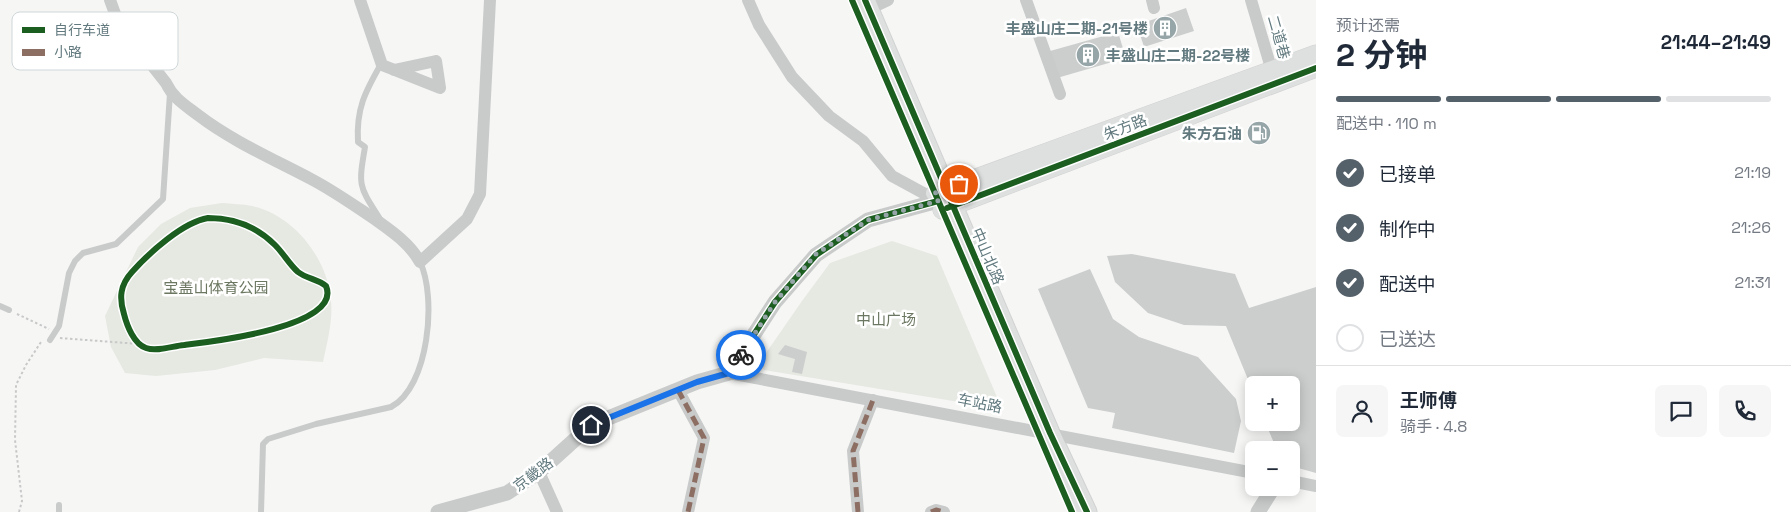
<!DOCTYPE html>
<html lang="zh">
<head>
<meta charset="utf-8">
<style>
	:root { --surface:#fff; --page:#f6f6f7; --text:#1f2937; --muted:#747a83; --line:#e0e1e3; --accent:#55616a }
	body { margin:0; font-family:"Space Grotesk","Noto Sans SC",sans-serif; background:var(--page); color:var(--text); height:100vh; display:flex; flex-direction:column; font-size:19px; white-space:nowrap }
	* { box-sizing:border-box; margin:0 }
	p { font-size:16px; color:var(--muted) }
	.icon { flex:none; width:28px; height:28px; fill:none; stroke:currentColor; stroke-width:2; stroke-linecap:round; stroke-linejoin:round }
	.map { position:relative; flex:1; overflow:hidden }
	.drawer { display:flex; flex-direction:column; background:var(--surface); width:475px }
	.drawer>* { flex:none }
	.tools { position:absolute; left:1245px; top:376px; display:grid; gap:10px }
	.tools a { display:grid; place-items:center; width:55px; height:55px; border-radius:8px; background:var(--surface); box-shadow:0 2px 12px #0003; font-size:25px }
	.pin { position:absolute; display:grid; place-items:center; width:42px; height:42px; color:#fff; margin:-21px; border:2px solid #fff; border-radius:50%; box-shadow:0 1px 5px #0007 }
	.courier { position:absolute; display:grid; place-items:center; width:50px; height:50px; margin:-25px; border:4px solid #1a73e8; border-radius:50%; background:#fff; color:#222; box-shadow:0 1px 6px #0007 }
	.headline em { font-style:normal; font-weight:700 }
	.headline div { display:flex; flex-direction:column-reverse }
	.headline { display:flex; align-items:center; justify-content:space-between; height:85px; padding:0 20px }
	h1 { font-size:32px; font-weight:700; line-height:38px }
	.bar { display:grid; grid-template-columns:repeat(4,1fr); gap:8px 5px; align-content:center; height:60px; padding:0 20px }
	.bar i { height:6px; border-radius:4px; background:var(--line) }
	.bar .active { background:var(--accent) }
	.bar p { grid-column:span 4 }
	.line { display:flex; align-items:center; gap:12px; padding:0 20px; border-top:1px solid var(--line) }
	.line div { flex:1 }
	.round { display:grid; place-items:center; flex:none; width:52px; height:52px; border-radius:8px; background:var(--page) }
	ol { padding:0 20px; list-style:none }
	li { display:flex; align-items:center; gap:15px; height:55px }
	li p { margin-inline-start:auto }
	li .icon { padding:5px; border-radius:50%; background:var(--accent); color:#fff; stroke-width:4 }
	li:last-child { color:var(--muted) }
	li i { width:28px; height:28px; border:2px solid var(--line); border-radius:50% }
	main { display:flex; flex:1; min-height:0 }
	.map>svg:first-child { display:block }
</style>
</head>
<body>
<main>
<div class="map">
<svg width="1316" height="512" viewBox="0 0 1316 512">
	<rect width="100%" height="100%" fill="#f6f6f5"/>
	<g fill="#e6e8e2">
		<path d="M222,203C232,204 242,204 252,206C294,215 328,259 331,301C333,321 327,343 323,362L264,358L215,370L156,376L125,373L111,347L105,316L138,247L161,224L190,208Z"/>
		<polygon points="892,241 937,256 1002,409 764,370 759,363 802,301 830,263"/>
	</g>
	<g fill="#cccece">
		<polygon points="1186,8 1194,31 1144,47 1137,25"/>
		<polygon points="1118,32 1126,58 1057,78 1050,51"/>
		<polygon points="1132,254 1235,274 1249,308 1316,287 1316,473 1291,466 1291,450 1277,450 1265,422 1291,422 1291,385 1254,385 1254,394 1226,326 1184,325 1148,313 1115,282 1107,256"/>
		<polygon points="1090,269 1113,319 1139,337 1198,357 1236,399 1241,421 1234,453 1112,428 1115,413 1088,408 1038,289"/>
		<polygon points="785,345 807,352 802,374 792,372 795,359 778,354"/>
	</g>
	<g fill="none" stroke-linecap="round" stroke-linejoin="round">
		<g stroke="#d1d2d2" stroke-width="19">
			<g id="secondary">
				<polyline points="935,193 1316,54"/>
				<polyline points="942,210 1316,68"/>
			</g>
		</g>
		<g stroke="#d1d2d2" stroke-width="21">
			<polyline id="primary" points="865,0 1050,433 1087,512"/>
		</g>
		<g stroke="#c7c9c9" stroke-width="2" stroke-dasharray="2.5 2.5" stroke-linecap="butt">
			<polyline points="17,314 49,329"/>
			<polyline points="60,338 139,344"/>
			<polyline points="19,512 22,501 15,440 16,385 26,365 41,342"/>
		</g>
		<g stroke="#c9cbcb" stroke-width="6">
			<path d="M380,219C359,186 358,187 365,147L358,142C356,109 365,92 381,64"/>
			<polyline points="0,306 9,310"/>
			<polyline points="50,340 59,326 69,273 75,261 83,253 116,244 163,199 170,93"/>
			<polyline points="59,505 59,512"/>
			<path d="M261,512L263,444L268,439L316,424L391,407C429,387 437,297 420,262"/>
		</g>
		<g stroke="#c9cbcb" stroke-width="12">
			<path d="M110,0L118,22L166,83C173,98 185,105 198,115C232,141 273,159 311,179C334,191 355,206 376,220C393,232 410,244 420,262L467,219L480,194L490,0"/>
			<polyline points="360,0 382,65 440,88 436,61 394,70"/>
			<polyline points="748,0 759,25 792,77 829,116 863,141 892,176 938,201"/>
			<polyline points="1026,0 1060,94"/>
			<polyline points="1152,0 1154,8"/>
			<polyline points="1251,0 1274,78"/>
			<polyline points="869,9 888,0"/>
			<polyline points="729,373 1254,473"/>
			<polyline points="678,390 704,438 688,512"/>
			<polyline points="539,472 557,512"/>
			<polyline points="1291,481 1316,486"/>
			<polyline points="858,512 853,451 873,400"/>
			<polyline points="931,512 936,510 944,512"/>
		</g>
		<g stroke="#c9cbcb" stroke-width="15">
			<polyline points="438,512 507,493 539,472 591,425 697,382 729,373 775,302 816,255 868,220 938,201"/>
			<polyline points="1258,512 1273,488"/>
		</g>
		<use href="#secondary" stroke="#dedfdf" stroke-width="18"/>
		<use href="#primary" stroke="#dedfdf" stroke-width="19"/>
		<g stroke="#8d6e63" stroke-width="5" stroke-dasharray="10 5" stroke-linecap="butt">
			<polyline points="678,390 704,438 688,512"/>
			<polyline points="858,512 853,451 873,400"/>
			<polyline points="931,512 936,510 944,512"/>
		</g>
		<g stroke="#fff" stroke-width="9">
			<g id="cycleway">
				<polyline points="852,0 1072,512"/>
				<polyline points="865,0 1050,433 1087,512"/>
				<polyline points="947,208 1316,68"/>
				<path d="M208,218C234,218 257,227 275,245C284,254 289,264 298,272C307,279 318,279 326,286C343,327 209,342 184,345C173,346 157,352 146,348C134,344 127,326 124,314C119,298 120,285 132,272C149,253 183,222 208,218Z"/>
				<polyline points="729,373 775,302 816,255 868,220 938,201"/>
			</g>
		</g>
		<use href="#cycleway" stroke="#1b5e20" stroke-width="6"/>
	</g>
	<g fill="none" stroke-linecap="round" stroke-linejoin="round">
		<polyline stroke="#96a5a8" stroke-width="5" stroke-dasharray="0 9" points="741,355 775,302 816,254 868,220 938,201 935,193 959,184"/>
		<polyline stroke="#1a73e8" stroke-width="6" points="591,425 697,382 729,373 741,355"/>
	</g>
	<defs>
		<g id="building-disc" transform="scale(1.25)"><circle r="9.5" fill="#96a5a8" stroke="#fff"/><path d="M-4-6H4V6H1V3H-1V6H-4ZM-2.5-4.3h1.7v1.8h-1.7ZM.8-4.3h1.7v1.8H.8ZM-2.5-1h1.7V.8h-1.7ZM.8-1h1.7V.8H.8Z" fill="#fff"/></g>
		<g id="fuel-disc" transform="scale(1.25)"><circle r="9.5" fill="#96a5a8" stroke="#fff"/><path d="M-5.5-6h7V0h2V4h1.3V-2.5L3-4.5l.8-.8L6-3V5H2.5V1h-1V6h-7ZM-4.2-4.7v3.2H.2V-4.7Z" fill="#fff"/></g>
	</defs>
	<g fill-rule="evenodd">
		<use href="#building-disc" x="1165" y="28"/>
		<use href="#building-disc" x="1088" y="55"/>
		<use href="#fuel-disc" x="1259" y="133"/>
	</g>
	<g text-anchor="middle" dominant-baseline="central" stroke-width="5" stroke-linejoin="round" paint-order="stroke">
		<g font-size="15" font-weight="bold" fill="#627a7f" stroke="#fff" text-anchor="end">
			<text x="1148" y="28">丰盛山庄二期-21号楼</text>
			<text x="1106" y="55" text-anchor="start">丰盛山庄二期-22号楼</text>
			<text x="1242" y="133">朱方石油</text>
		</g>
		<g font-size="15" fill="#627a7f" stroke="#fff">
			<text transform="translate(1279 37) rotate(74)">二道巷</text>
			<text transform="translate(1125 127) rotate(-21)">朱方路</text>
			<text transform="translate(988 256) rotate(67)">中山北路</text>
			<text transform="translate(980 403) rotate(11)">车站路</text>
			<text transform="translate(533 474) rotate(-37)">京畿路</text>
		</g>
		<g font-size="15" fill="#6b7761" stroke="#fff">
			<text x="216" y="287">宝盖山体育公园</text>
			<text x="886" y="319">中山广场</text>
		</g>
	</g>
	<rect x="12" y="12" width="166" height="58" rx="8" fill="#fff" stroke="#d0d7d9" stroke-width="1"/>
	<rect x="22" y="27" width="23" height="6" fill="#1b5e20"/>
	<rect x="22" y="49" width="23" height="7" fill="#8d6e63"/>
	<g font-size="14" fill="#627a7f">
		<text x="54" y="35">自行车道</text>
		<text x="54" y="57">小路</text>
	</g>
</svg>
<div class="tools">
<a>+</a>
<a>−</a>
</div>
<div class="pin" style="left:959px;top:184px;background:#ea580c"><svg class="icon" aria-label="bag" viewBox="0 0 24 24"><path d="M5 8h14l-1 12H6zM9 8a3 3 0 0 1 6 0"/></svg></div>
<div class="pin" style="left:591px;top:425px;background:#1f2937"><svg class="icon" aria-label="home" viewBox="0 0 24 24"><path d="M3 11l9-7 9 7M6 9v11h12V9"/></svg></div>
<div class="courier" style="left:741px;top:355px"><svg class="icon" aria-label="bike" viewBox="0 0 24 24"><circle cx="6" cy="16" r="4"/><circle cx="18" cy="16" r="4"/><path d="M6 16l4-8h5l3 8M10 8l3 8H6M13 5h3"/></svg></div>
</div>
<section class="drawer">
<div class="headline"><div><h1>2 分钟</h1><p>预计还需</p></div><em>21:44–21:49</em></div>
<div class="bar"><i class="active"></i><i class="active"></i><i class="active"></i><i></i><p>配送中 · 110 m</p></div>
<ol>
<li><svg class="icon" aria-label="check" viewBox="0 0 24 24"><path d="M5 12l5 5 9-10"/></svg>已接单<p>21:19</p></li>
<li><svg class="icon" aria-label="check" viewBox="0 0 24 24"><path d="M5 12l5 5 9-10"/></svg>制作中<p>21:26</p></li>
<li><svg class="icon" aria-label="check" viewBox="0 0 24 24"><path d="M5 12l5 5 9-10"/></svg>配送中<p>21:31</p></li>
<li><i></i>已送达</li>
</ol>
<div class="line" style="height:90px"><a class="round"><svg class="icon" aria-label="person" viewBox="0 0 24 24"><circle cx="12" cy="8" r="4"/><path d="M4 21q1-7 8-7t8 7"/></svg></a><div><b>王师傅</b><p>骑手 · 4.8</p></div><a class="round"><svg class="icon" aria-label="chat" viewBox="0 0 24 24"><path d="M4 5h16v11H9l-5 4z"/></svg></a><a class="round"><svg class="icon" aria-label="phone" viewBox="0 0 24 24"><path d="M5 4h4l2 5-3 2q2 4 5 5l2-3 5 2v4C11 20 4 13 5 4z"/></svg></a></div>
</section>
</main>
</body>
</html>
